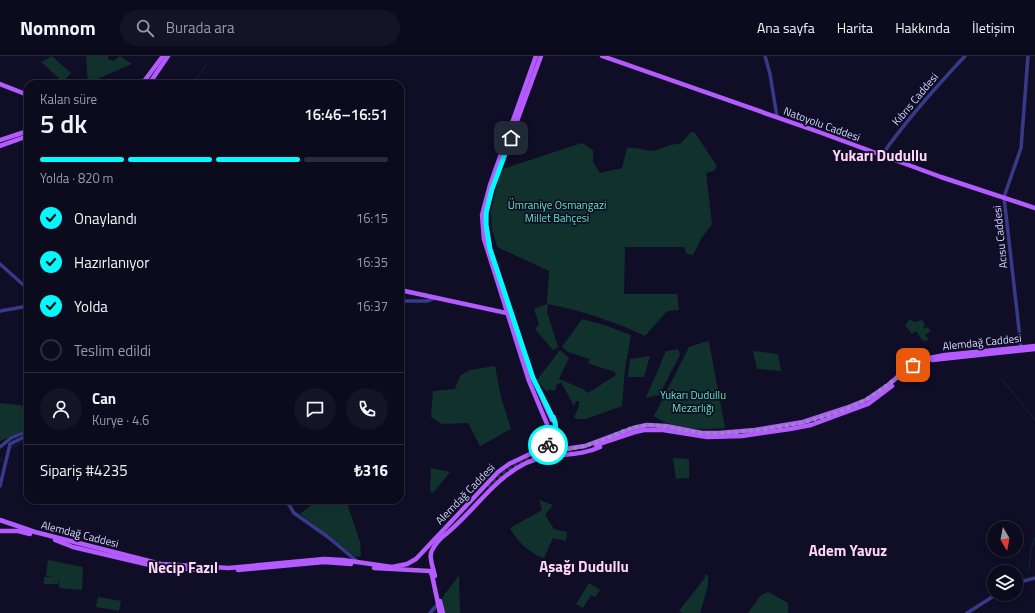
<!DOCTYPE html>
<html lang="tr">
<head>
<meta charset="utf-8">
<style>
	:root { --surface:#0c0a1d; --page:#151326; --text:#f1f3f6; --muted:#9a9aa4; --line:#2c2b3b; --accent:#00fbff }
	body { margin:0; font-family:"Titillium Web",sans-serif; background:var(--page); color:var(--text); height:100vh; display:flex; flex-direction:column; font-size:15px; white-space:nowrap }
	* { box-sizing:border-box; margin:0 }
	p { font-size:13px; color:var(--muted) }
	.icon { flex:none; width:22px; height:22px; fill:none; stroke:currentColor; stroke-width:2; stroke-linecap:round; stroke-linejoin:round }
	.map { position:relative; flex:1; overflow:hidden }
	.panel { position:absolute; left:24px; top:24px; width:380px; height:424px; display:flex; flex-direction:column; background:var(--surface); border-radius:12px; box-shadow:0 2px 6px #0003,0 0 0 1px var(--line) }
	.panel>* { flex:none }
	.needle { width:26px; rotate:170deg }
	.fabs { position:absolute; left:987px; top:465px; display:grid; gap:8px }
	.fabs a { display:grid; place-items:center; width:36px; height:36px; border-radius:50%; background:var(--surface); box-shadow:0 2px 6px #0003,0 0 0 1px var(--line); font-size:20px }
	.pin { position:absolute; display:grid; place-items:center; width:34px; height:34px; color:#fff; margin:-17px; border-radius:8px; box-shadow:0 2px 6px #0006 }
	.courier { position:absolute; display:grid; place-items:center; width:40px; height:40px; margin:-20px; border:3px solid #00fbff; border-radius:50%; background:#fff; color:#222; box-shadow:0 1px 5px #0007 }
	.overview em { font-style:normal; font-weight:600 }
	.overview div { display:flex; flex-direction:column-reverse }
	.overview { display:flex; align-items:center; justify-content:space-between; height:68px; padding:0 16px }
	h1 { font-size:26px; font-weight:600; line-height:30px }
	.bar { display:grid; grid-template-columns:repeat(4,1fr); gap:6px 4px; align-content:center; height:48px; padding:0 16px }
	.bar i { height:5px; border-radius:3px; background:var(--line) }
	.bar .current { background:var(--accent) }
	.bar p { grid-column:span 4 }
	.line { display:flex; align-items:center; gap:10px; padding:0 16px; border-top:1px solid var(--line) }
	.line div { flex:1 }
	.round { display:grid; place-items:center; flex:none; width:42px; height:42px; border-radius:21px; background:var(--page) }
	ol { padding:0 16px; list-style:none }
	li { display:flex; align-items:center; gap:12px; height:44px }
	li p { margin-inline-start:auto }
	li .icon { padding:4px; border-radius:50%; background:var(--accent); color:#111; stroke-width:4 }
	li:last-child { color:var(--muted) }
	li i { width:22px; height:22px; border:2px solid var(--line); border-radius:50% }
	header { display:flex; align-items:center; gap:24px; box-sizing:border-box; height:56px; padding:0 20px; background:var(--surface); border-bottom:1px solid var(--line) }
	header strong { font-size:19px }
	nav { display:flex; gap:22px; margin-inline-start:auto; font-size:14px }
	.search { width:280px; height:36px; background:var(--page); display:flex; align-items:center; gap:10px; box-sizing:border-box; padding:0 14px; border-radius:22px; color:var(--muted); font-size:15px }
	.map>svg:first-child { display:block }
</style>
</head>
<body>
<header>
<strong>Nomnom</strong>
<div class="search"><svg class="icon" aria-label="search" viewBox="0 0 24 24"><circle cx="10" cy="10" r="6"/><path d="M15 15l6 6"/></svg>Burada ara</div>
<nav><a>Ana sayfa</a><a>Harita</a><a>Hakkında</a><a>İletişim</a></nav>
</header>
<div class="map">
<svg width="1035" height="557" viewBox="0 0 1035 557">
	<rect width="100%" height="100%" fill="#100e27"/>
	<g fill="#11312d">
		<polygon points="52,0 71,17 63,26 41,6"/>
		<polygon points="86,0 108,0 109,4 114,5 120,0 132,8 88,27"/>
		<path d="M691,76L695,77L717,110L714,115L706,117L712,168L701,183L693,199L687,198L684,191H625L624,238H677L679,254L667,255L645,280C614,265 582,255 548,248L547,256L558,291L553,294L535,273L539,268L534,253L547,248L549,215L497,191L492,173L491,156L500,114L582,87L593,94V106L600,117L622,112L627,92C635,91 648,95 652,95C663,93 670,87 680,88Z"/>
		<polygon points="582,263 604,269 631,279 625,313 622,350 586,363 576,363 574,361 579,350 579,345 576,345 570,361 574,350 561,326 555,330 557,333 552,335 549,333 547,336 537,324 560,294 569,302 559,323 583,333 588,337 616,319 615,316 590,308 588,307 590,303 568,296 562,291"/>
		<polygon points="910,263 914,266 922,264 925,269 923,271 925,273 927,271 931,275 925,279 929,284 923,285 916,275 912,278 905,269"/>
		<path d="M707,285L709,286L725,372C701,374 674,374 654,360L689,291Z"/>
		<polygon points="678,293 680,299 659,339 646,342 666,295"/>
		<polygon points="753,295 778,298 781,315 757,313"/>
		<polygon points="650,300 644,321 628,321 630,303"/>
		<polygon points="495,310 501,341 511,373 480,390 468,367 442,368 431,361 433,335 455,333 460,320 470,314"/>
		<polygon points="0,347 28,350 28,373 0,385"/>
		<polygon points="673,402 689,403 689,422 676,423"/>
		<polygon points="431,412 450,416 433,437 430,435"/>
		<polygon points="317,444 346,444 360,486 361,500 356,501 300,458"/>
		<path d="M539,444L553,449L545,459L554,473L567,476L566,485L553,482L544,502C531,499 516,484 510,472L542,454Z"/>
		<polygon points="48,504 83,511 82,534 59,532 59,521 58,528 44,528 44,521 55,521 46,520"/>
		<polygon points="706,518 708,520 708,529 700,557 682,557 679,555 704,523"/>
		<polygon points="459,519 460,557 445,557 442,542"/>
		<polygon points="589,527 600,534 595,541 591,539 583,552 576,548"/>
		<polygon points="768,536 788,547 788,557 748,557 761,539"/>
		<polygon points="98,541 121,545 119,555 96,551"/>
	</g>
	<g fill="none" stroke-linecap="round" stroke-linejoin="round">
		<g stroke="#09274b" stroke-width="1">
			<polyline points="194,26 209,5"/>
			<polyline points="1001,322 1035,364"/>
			<polyline points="11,392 28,383"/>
			<polyline points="0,406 2,401"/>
			<polyline points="1029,514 1031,493 1035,481"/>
		</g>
		<g stroke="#2e2c47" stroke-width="4.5" stroke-dasharray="4.5 2" stroke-linecap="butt">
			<polyline points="554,395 559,385 555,371"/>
			<path d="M488,431C518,404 533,398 573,396"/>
		</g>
		<g stroke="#373a88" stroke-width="3.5">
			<polyline points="765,0 770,18 777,61"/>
			<path d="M882,99C906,64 936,31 965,0"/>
			<polyline points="0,208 28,233"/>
			<polyline points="400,245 427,245 435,242"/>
			<polyline points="0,255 28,250"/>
			<polyline points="1021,291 1004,141 1021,92 1028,0"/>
			<polyline points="0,391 11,382 28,375"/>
			<polyline points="0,430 10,388 28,379"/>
			<polyline points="286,444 294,457 328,481 358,506"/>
			<polyline points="1016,527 1035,522"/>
			<polyline points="430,557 438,548"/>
			<polyline points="967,557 997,538"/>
		</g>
		<g stroke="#b45bff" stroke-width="4.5">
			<polyline points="536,0 490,129 482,159 484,183 529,325 547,368 546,385 536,396"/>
			<polyline points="541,0 492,133 486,157 486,169 490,193 533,322 552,364"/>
			<polyline points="602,0 819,76 941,121 1035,152"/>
			<polyline points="0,28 28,39"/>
			<polyline points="142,28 163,0"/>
			<polyline points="149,28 168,0"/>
			<polyline points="0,84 28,75"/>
			<polyline points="0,90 28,80"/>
			<polyline points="400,234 511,258"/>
			<polyline points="932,304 1035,293"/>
			<polyline points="596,389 635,376 644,374 663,374 707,381 742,380 790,373 811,369 868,348 892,330"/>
			<polyline points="545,397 556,374 554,361"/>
			<polyline points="0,464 35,476 161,508 229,512 324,503 343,504 392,511 407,508 416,503 498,416 509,408 530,398 585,390 633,372 647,369 666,370 702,377 719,377 755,374 803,366 846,352 866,344 888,329 912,309 924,303 945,299 1035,290"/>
			<polyline points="0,475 18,475 30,478"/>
			<path d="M441,482C472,459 491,424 526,407C550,396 577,402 600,391"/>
			<polyline points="55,484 73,491 154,510 199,514"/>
			<polyline points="374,512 430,515 432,519 440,557"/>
			<polyline points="238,514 324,506 351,508"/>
			<path d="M435,520C430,500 426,498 442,481"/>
			<polyline points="440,545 443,557"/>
		</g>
	</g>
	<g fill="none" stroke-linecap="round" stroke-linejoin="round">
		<path stroke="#908fb3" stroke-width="4" stroke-dasharray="0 7.2" d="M548,389L546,395C566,395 586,391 605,383C619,377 632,370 648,369C667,369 686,376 705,377C753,378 825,367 867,343C884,333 897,320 913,309"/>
		<polyline stroke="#00fbff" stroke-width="5" points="511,82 492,133 486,157 486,169 490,193 533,322 555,366 556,374 548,389"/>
	</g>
	<g text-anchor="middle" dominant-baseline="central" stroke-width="3.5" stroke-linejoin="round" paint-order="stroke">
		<g font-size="11" fill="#d5d4ff" stroke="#100e27">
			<text transform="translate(915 43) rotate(-50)">Kıbrıs Caddesi</text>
			<text transform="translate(822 68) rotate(20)">Natoyolu Caddesi</text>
			<text transform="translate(1000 181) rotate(-96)">Acısu Caddesi</text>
			<text transform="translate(982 286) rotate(-6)">Alemdağ Caddesi</text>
			<text transform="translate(465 438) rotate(-46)">Alemdağ Caddesi</text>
			<text transform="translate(80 478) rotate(14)">Alemdağ Caddesi</text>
		</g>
		<g font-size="11" fill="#59e6b7" stroke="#100e27">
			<text x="557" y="149">Ümraniye Osmangazi<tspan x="557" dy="13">Millet Bahçesi</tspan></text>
			<text x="693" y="339">Yukarı Dudullu<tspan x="693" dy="13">Mezarlığı</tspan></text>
		</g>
		<g font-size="15" font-weight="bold" fill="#ffd6f4" stroke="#100e27">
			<text x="880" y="99">Yukarı Dudullu</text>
			<text x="848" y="494">Adem Yavuz</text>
			<text x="584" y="510">Aşağı Dudullu</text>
			<text x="183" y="511">Necip Fazıl</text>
		</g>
	</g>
</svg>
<div class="fabs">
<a><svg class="needle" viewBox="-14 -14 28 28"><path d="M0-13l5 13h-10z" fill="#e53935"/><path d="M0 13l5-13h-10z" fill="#9a9aa4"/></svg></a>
<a><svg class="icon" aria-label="layers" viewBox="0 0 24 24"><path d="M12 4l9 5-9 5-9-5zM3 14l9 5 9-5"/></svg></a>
</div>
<div class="pin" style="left:913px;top:309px;background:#ea580c"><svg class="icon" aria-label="bag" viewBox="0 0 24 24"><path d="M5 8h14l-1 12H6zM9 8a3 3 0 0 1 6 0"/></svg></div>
<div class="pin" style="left:511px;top:82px;background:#1f2937"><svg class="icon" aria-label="home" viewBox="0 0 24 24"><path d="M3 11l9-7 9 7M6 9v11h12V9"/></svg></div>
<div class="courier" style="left:548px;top:389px"><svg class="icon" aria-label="bike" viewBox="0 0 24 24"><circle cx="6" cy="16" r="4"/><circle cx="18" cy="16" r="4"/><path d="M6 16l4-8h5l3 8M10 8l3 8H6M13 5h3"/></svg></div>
<section class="panel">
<div class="overview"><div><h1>5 dk</h1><p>Kalan süre</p></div><em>16:46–16:51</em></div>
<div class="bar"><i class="current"></i><i class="current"></i><i class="current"></i><i></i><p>Yolda · 820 m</p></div>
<ol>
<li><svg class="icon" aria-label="check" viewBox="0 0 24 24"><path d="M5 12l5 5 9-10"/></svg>Onaylandı<p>16:15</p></li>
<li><svg class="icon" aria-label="check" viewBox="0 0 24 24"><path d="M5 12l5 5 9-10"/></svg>Hazırlanıyor<p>16:35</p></li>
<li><svg class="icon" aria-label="check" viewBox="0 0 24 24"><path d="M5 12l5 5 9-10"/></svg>Yolda<p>16:37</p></li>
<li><i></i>Teslim edildi</li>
</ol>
<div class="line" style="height:72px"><a class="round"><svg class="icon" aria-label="person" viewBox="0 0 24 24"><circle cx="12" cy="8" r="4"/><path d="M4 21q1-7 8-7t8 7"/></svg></a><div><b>Can</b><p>Kurye · 4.6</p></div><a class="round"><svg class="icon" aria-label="chat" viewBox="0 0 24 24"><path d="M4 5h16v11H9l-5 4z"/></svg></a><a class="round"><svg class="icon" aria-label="phone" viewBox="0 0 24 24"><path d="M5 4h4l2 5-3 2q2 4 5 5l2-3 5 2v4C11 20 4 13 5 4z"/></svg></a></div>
<div class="line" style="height:52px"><div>Sipariş #4235</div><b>₺316</b></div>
</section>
</div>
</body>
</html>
